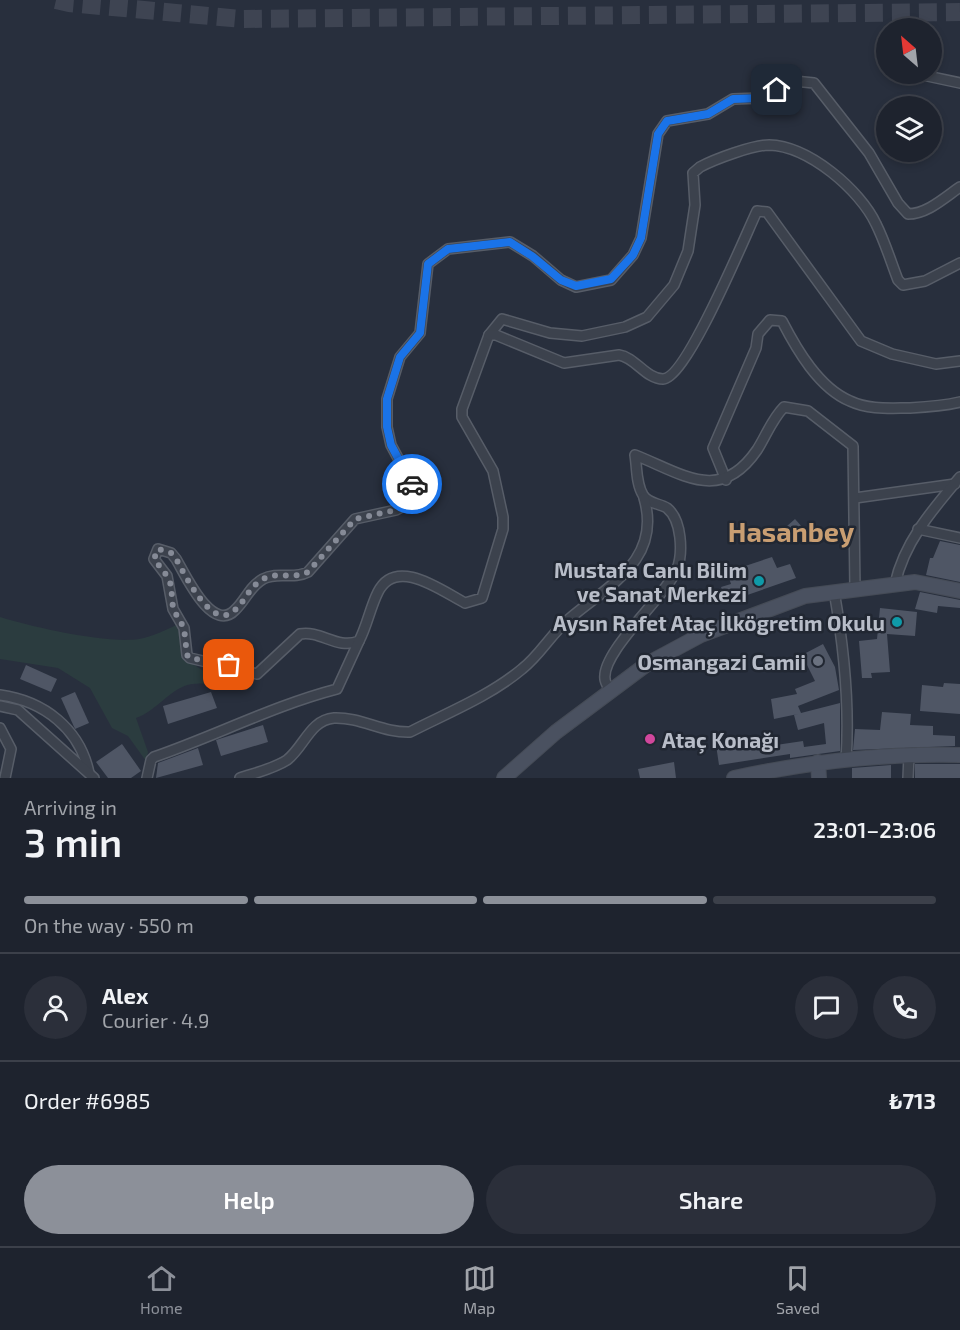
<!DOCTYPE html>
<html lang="en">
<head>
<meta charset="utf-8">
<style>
	:root { --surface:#1e232e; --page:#2b2f3a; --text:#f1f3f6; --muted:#a1a4aa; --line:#3c404a; --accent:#8c9099 }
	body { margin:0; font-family:"Exo 2",sans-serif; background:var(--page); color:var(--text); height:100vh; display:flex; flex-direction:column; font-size:22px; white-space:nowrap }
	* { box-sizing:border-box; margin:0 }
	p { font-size:20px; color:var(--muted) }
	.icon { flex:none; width:33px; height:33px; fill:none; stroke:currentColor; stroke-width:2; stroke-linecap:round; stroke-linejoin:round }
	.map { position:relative; height:778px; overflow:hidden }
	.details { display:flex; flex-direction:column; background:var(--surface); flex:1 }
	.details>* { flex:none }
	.needle { width:39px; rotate:332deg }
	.controls { position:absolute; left:876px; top:18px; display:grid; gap:12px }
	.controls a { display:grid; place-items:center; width:66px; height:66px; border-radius:50%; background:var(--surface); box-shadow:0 3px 9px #0003,0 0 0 2px var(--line); font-size:30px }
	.pin { position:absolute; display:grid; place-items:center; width:51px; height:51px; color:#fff; margin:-26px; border-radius:12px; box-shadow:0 3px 9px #0006 }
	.courier { position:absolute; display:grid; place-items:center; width:60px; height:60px; margin:-30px; border:4px solid #1a73e8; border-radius:50%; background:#fff; color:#222; box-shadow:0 2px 8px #0007 }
	.summary em { font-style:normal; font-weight:600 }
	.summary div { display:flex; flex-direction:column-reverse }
	.summary { display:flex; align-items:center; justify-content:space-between; height:102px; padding:0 24px }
	h1 { font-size:39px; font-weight:600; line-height:45px }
	.bar { display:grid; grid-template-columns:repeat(4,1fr); gap:9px 6px; align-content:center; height:72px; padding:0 24px }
	.bar i { height:8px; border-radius:4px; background:var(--line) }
	.bar .on { background:var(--accent) }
	.bar p { grid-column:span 4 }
	.line { display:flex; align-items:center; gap:15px; padding:0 24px; border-top:2px solid var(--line) }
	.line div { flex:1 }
	.round { display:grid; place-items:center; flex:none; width:63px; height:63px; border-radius:32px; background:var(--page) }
	.button { display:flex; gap:12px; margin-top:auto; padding:12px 24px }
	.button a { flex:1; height:69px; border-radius:36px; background:var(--accent); color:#fff; font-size:24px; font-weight:600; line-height:69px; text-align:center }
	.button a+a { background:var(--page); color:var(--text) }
	.tabs { display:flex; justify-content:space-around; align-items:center; height:84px; border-top:2px solid var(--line); background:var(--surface); font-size:16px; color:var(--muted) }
	.tabs a { display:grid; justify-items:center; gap:3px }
	.tabs .on { color:var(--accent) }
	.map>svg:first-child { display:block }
</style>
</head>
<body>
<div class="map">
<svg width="960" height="778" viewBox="0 0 960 778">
	<rect width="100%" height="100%" fill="#282f3d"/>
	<path fill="#2b3c3f" d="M0,617C32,627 107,644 139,639C152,637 167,629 179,624L187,660L211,676L235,687C221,686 205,682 192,684C171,687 157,711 136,718L148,752L146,761L128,736L112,728L90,688L58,668L0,659Z"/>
	<g fill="#4f5665">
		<polygon points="795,519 803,528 785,543 778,534"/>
		<polygon points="940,541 960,545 960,582 926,575 930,558 933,558"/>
		<polygon points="772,557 777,568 790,564 796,578 727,602 721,587 731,584 727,572"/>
		<polygon points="920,592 960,600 960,608 938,606 937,613 915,609"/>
		<polygon points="880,608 917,612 915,636 887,634 890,672 871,673 872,678 862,678 859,641 877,639"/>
		<polygon points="823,644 835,667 839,690 798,706 801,713 840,703 840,751 790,758 790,754 719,765 716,745 774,736 776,745 803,741 804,747 826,744 824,723 798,730 794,715 798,714 774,719 771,699 797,694 795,689 815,681 802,655"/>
		<polygon points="26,665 57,679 51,692 20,679"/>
		<polygon points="944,683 960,684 960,714 920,711 922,685 943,687"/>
		<polygon points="75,692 89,723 75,729 61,698"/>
		<polygon points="211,692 217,708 168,724 163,706"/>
		<polygon points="882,712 911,714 910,725 933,726 933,735 955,736 955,746 853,750 855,729 880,730"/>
		<polygon points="263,725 268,742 221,756 216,740"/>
		<polygon points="122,744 141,771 131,778 108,778 96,762"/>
		<polygon points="198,748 203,765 156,778 158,763"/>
		<polygon points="674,762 676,778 640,778 638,769"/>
		<rect x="915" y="764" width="45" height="14"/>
		<polygon points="891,765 891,778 852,778 852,768"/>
	</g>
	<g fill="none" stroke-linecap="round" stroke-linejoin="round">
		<polyline stroke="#3e4452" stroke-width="18" stroke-dasharray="18 9" stroke-linecap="butt" points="56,0 69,3 242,19 960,12"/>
		<g stroke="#575d68" stroke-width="12">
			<g id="street">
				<polyline points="918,74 960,83"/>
				<path d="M960,187C944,198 927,214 908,214L898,203L869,153L814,83L794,81L761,98L733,99L708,114L667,121L658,134L641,238L633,255L611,280L576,287L561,280L533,256L510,242L448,249L428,264L420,333L400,357L387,399V427L391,445L414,488L416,499L396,510L355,519L308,572C293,580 278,571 263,579C249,587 246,600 235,610C212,634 185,574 176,559L171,553L158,549L154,559L167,576L173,609L184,628L187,655L190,658L257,674L300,634C321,630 337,650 359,641C367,626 370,608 378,592C396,556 442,591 465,603L482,598L503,529V517L493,471L462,417V409L489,335L502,319L550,333L582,336L625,327L647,317L674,285L688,251L695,205L693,173L700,167C715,159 753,145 769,145C809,146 860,190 876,224C885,242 891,262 898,280L903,285L925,281L960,263"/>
				<path d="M489,335H496L564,363L619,355C635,357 646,379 663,379C687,378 745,236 757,211L767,212L861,341L892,354L936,364L960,361"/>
				<path d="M726,480L713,448L756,348L758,334L770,320L782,321C797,350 819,388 850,401C869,410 890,408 910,408C928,407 943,406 960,402"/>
				<polyline points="855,498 955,484"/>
				<polyline points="918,529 960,538"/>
				<path d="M895,584C904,542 933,509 960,477"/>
				<path d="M834,591C844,648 850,703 846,760"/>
				<path d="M611,692C609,688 605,683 605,679C601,652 666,596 677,569C683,553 682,520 667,508C659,503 648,504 643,495C636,484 637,467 635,455C683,474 720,504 757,450C766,436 772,419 784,407L808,411L853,446L855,588"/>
				<path d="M0,695C44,701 80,729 89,773"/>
				<polyline points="0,706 18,710 94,778"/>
				<polyline points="0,728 11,749 5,778"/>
				<path d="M147,778L151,760L154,757C215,736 275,705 337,689L359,641"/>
				<path d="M240,778C255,773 273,769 287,760C304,747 310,720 334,718C361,717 383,733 410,732C447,713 490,696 522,669C540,655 551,634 569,619C609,585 662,560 644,498"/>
				<polyline points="908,778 909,755"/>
			</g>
		</g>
		<g stroke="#454b56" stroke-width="16">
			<g id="secondary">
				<polyline points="818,762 819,778"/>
				<polyline points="504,778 556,732 647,664 701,635 805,596 915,582 960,591"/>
				<path d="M734,778C808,762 884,753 960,755"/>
			</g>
		</g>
		<use href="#street" stroke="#3c424d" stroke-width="9"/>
		<use href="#secondary" stroke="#4a5160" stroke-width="14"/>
	</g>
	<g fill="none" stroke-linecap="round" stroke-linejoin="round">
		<path stroke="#868b97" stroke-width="6" stroke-dasharray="0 10.8" d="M229,665L190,658L187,655L184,628L173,609L171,585L167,576L154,559L158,549L171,553L176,559C185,574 212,633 235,610C246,600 249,587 263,579C278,571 293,580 308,572L355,519L396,510L416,499L412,484"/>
		<polyline stroke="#1a73e8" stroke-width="8" points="412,484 391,445 387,427 387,399 400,357 420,333 428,264 448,249 510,242 532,256 561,280 576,286 611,279 633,255 641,238 658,134 667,121 708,114 733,99 761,98 777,90"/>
	</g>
	<g fill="#0f9aa8" stroke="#212732" stroke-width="2">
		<circle cx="759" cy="581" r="6"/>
		<circle cx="897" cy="622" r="6"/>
	</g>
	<circle fill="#6b7280" stroke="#212732" stroke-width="2" cx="818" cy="661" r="6"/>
	<circle fill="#d1479c" stroke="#212732" stroke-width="2" cx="650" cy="739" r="6"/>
	<g text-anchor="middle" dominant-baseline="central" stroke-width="5" stroke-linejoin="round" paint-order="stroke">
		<g font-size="21" font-weight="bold" fill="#b8bdc8" stroke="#212732" text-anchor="end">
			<text x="747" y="569">Mustafa Canlı Bilim<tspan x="747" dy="24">ve Sanat Merkezi</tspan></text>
			<text x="885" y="622">Aysın Rafet Ataç İlkögretim Okulu</text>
			<text x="806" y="661">Osmangazi Camii</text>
			<text x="662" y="739" text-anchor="start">Ataç Konağı</text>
		</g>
		<g font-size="27" font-weight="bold" fill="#c99e72" stroke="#212732">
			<text x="791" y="531">Hasanbey</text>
		</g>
	</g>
</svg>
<div class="controls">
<a><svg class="needle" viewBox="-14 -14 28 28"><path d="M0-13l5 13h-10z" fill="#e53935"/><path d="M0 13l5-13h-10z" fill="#a1a4aa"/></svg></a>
<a><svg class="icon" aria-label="layers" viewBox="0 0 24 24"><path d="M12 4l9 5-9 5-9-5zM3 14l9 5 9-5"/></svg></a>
</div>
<div class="pin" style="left:229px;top:665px;background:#ea580c"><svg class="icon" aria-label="bag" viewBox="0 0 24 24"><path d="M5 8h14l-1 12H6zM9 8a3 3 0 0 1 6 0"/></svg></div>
<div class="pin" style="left:777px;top:90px;background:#1f2937"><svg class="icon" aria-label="home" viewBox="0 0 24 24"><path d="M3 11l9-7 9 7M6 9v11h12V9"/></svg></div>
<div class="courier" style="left:412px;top:484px"><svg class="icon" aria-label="car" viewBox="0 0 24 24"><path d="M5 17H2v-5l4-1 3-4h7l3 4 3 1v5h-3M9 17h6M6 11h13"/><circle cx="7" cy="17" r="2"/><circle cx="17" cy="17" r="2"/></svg></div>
</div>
<section class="details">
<div class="summary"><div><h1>3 min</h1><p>Arriving in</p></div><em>23:01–23:06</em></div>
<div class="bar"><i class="on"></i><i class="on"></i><i class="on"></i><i></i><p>On the way · 550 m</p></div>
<div class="line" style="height:108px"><a class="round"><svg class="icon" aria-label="person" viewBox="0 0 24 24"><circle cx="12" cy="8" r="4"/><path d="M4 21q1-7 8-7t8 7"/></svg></a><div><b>Alex</b><p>Courier · 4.9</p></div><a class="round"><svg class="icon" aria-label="chat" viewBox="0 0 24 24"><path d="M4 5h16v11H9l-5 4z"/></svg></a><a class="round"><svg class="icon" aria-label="phone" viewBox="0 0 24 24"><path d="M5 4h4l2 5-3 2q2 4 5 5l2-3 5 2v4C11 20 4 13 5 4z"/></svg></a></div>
<div class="line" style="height:78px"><div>Order #6985</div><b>₺713</b></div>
<div class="button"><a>Help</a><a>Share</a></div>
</section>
<nav class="tabs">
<a class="on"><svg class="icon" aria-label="home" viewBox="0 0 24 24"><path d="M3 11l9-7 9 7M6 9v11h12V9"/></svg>Home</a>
<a><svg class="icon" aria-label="map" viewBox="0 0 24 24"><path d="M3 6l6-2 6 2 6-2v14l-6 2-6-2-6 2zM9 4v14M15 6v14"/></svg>Map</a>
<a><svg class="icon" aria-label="saved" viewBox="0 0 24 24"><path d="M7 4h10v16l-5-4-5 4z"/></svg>Saved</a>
</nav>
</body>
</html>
